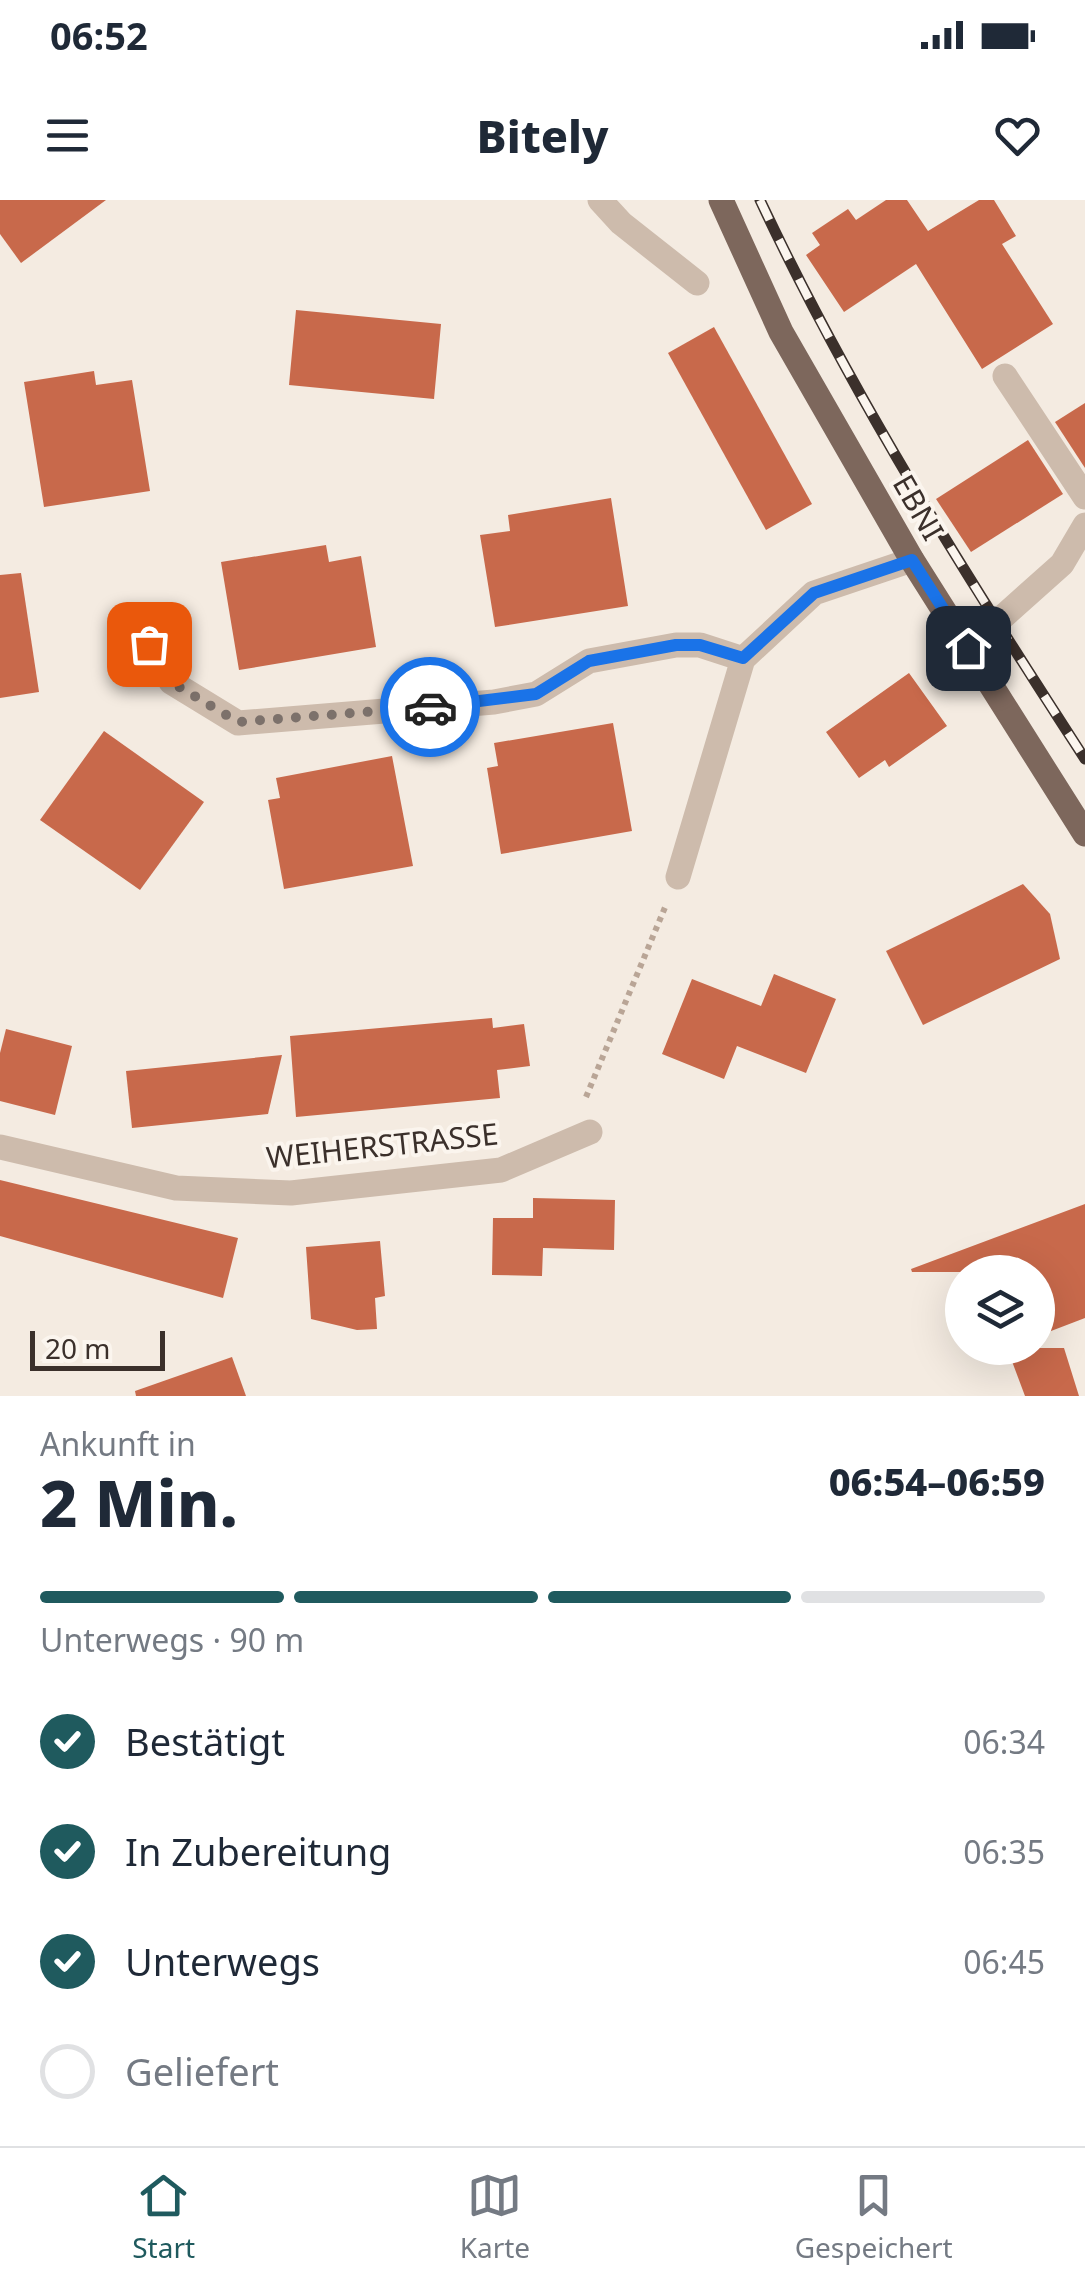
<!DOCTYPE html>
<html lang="de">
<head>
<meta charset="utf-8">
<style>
	:root { --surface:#fff; --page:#f6f6f7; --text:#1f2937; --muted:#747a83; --line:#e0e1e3; --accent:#1f5a5e }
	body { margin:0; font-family:"Noto Sans",sans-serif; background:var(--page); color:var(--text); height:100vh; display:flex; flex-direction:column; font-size:38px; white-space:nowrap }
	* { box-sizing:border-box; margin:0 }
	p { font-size:32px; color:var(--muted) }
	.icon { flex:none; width:55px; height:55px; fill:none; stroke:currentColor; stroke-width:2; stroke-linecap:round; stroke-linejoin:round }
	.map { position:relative; height:1196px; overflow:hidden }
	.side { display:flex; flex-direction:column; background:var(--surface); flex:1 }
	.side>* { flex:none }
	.buttons { position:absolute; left:945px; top:1055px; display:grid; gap:20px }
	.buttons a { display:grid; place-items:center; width:110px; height:110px; border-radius:50%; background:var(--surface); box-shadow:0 10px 40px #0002; font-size:50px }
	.scale { position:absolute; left:30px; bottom:25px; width:135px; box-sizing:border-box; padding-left:10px; border:5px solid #3b302b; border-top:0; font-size:28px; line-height:35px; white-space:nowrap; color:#3b302b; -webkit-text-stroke:8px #fbf5ee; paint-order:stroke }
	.pin { position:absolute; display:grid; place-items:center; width:85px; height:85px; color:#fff; margin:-42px; border-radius:20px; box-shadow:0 5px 15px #0006 }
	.courier { position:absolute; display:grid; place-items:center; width:100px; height:100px; margin:-50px; border:8px solid #1a73e8; border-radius:50%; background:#fff; color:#222; box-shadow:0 2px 12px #0007 }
	.overview em { font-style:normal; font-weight:800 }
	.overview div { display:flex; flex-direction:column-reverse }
	.overview { display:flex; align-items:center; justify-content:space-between; height:170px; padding:0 40px }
	h1 { font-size:65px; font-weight:800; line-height:75px }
	.bar { display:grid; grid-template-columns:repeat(4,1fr); gap:15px 10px; align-content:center; height:120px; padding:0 40px }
	.bar i { height:12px; border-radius:8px; background:var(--line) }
	.bar .selected { background:var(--accent) }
	.bar p { grid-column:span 4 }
	ol { padding:0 40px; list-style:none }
	li { display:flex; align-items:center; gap:30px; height:110px }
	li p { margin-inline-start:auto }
	li .icon { padding:10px; border-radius:50%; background:var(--accent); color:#fff; stroke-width:4 }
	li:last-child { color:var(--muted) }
	li i { width:55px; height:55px; border:5px solid var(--line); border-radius:50% }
	.status { display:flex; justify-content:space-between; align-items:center; height:70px; padding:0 50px; background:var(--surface); direction:ltr }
	.status svg { height:28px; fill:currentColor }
	header { display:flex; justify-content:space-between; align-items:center; height:130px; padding:0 40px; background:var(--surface); font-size:45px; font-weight:800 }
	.menu { display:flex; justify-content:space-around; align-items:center; height:140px; border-top:2px solid var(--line); background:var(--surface); font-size:28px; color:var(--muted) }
	.menu a { display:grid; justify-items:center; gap:5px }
	.menu .selected { color:var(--accent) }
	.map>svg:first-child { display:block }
</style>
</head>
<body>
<div class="status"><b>06:52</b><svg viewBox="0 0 49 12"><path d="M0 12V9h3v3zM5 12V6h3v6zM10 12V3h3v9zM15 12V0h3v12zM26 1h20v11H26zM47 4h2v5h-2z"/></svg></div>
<header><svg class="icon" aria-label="menu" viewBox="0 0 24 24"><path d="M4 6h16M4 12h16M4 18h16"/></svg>Bitely<svg class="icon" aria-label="heart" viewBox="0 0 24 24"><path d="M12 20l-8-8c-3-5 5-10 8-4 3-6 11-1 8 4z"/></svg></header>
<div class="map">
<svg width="1085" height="1196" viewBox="0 0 1085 1196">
	<rect width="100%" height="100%" fill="#f4ebe1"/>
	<g fill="#c8694b">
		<polygon points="0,0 106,0 21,63 0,34"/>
		<polygon points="886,0 907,0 928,31 979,0 994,0 1016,36 1002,44 1053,124 982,169 916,64 844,112 806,55 820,45 812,33 848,9 856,20"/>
		<polygon points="296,110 441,124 434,199 289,185"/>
		<polygon points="714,127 812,304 766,330 668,153"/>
		<polygon points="94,171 96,185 132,180 150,291 44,307 24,182"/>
		<polygon points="1085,203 1085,268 1055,222"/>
		<polygon points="1028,240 1063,294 971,352 936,299"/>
		<polygon points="611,298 628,406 495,427 480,335 510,331 508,315"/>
		<polygon points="326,345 329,362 361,356 376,447 239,470 221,362"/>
		<polygon points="21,373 39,492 0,498 0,375"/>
		<polygon points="909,473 947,526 889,567 885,560 859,578 826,532"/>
		<polygon points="613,523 632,631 501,654 487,568 498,566 494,543"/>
		<polygon points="104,531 204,602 140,690 40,620"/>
		<polygon points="392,556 413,666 284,689 268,600 280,598 276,578"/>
		<polygon points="1023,684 1050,714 1060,759 923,825 886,751"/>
		<polygon points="774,774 836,799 806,873 737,846 724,879 662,854 692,779 761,806"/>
		<polygon points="492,818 493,828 524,824 530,866 497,870 500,898 296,917 290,836"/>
		<polygon points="6,829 72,846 55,915 0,901 0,853"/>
		<polygon points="282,855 268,914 132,928 126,871"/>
		<polygon points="0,980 238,1038 223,1098 0,1036"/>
		<polygon points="533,998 615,1000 614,1050 543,1048 542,1076 492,1075 493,1018 533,1018"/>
		<polygon points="1085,1004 1085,1118 1038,1136 1038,1072 912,1072 911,1069"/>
		<polygon points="380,1041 385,1096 375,1098 377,1129 357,1130 311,1119 306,1047"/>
		<polygon points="1007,1148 1064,1148 1079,1196 1025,1196"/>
		<polygon points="232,1157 246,1196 136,1196 135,1191"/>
	</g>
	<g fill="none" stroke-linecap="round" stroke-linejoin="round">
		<polyline stroke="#b9a596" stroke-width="6" stroke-dasharray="5 5" stroke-linecap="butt" points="586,897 666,705"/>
		<g stroke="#cdbbac" stroke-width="25">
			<polyline points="600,0 621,23 697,83"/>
			<polyline points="1005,176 1085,297"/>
			<polyline points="149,444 171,482 238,523 494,502 536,494 589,461 676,445 700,445 743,459"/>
			<polyline points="968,448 1062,364 1085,325"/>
			<polyline points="678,677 743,459 814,393 912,360"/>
			<polyline points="0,947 176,988 291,993 501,970 590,932"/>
		</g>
		<polyline stroke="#7d675c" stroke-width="25" points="721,0 781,132 912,360 1085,634"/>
		<g stroke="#3b302b" stroke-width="11">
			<path id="rail" d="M760,0C851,194 968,379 1085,559"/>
		</g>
		<use href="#rail" stroke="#fbf5ee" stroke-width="8" stroke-dasharray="22" stroke-linecap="butt"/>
	</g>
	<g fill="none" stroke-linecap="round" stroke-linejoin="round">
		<polyline stroke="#7c716b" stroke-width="10" stroke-dasharray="0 18" points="149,444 171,482 238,522 430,507"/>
		<polyline stroke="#1a73e8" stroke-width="12" points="430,507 536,494 589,461 676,445 700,445 743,458 814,393 912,360 968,448"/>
	</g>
	<g text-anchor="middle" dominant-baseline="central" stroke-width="8" stroke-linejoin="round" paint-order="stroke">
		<g font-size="30" fill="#3b302b" stroke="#fbf5ee">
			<text transform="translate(919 307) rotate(60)">EBNI</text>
			<text transform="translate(382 945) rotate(-6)">WEIHERSTRASSE</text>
		</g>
	</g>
</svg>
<div class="buttons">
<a><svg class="icon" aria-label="layers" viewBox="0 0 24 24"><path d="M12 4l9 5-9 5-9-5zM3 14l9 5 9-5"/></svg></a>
</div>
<div class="scale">20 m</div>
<div class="pin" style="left:149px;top:444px;background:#ea580c"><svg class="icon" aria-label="bag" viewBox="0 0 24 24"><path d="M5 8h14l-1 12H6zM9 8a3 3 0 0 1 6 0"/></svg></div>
<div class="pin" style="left:968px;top:448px;background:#1f2937"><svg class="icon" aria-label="home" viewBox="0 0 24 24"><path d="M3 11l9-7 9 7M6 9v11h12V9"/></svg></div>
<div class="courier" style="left:430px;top:507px"><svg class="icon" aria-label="car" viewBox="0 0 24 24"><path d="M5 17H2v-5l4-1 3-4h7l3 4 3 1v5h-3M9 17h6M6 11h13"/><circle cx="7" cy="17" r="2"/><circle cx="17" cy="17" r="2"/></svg></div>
</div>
<section class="side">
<div class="overview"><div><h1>2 Min.</h1><p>Ankunft in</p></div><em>06:54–06:59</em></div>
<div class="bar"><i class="selected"></i><i class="selected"></i><i class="selected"></i><i></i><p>Unterwegs · 90 m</p></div>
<ol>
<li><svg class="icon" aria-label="check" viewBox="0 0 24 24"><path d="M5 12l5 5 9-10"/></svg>Bestätigt<p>06:34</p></li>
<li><svg class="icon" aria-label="check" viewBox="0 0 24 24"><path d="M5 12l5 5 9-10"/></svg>In Zubereitung<p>06:35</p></li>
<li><svg class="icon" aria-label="check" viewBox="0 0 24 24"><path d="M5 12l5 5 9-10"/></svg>Unterwegs<p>06:45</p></li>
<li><i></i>Geliefert</li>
</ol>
</section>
<nav class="menu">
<a class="selected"><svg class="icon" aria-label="home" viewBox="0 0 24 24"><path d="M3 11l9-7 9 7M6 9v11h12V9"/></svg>Start</a>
<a><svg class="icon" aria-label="map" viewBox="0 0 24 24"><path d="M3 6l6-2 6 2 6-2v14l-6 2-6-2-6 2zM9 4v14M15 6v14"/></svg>Karte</a>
<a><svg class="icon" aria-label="saved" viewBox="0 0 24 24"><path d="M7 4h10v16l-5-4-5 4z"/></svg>Gespeichert</a>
</nav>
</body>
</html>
